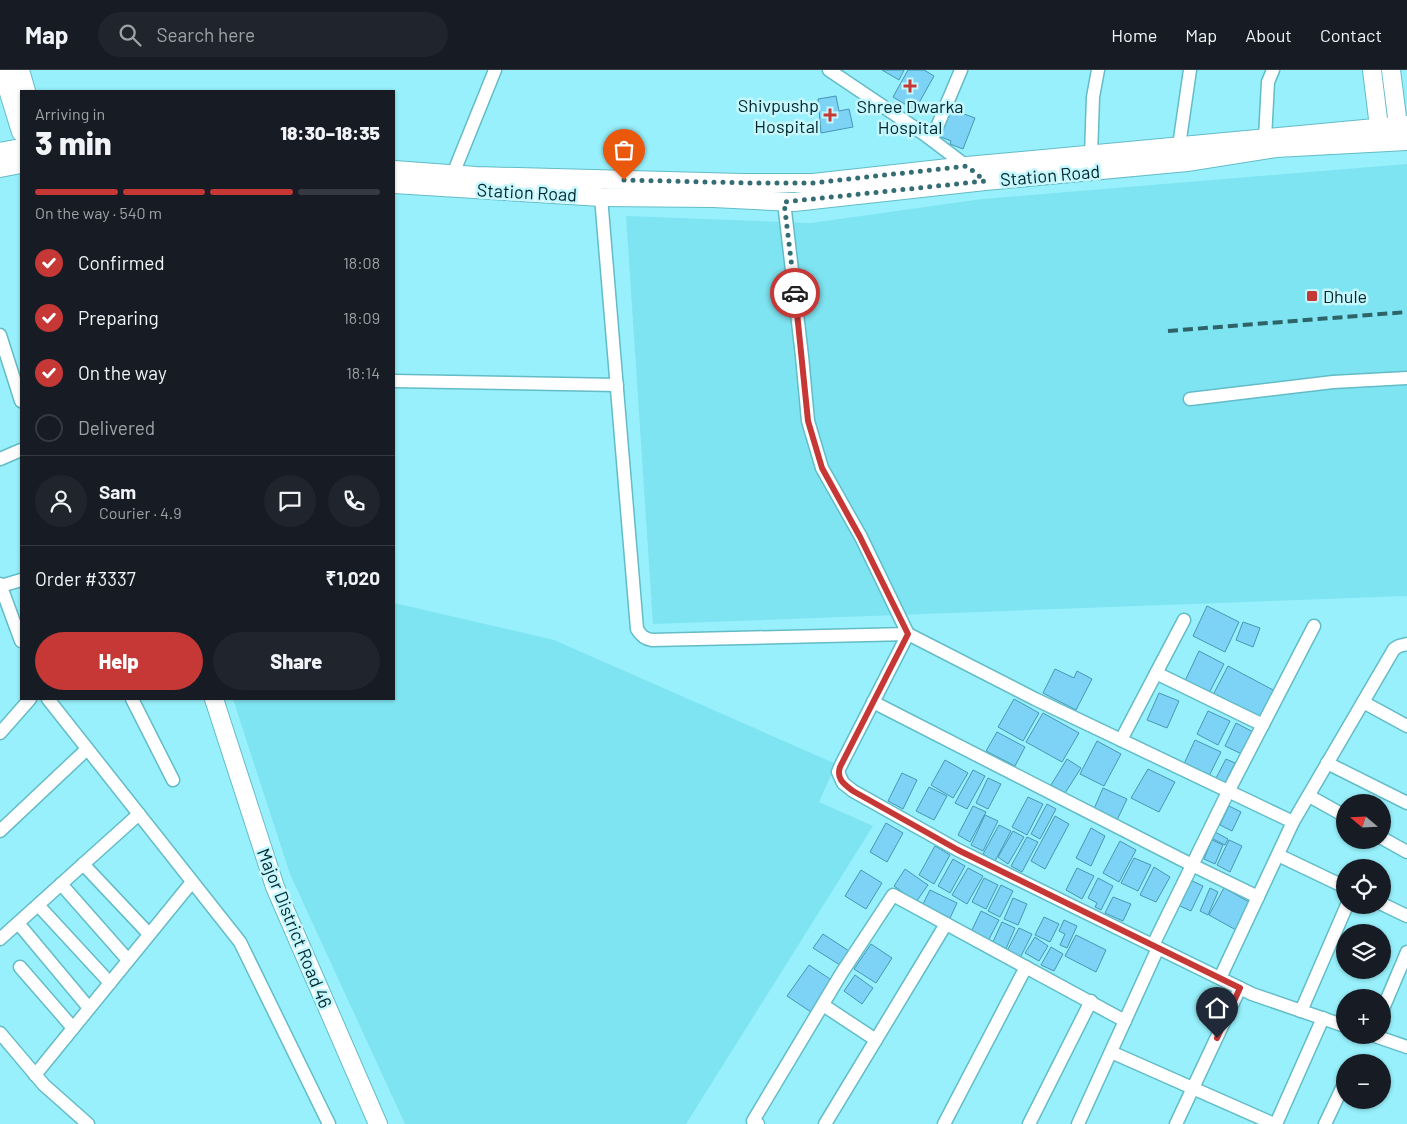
<!DOCTYPE html>
<html lang="en">
<head>
<meta charset="utf-8">
<style>
	:root { --surface:#171b24; --page:#20242c; --text:#f1f3f6; --muted:#9ea1a6; --line:#363941; --accent:#c63836 }
	body { margin:0; font-family:Barlow,sans-serif; background:var(--page); color:var(--text); height:100vh; display:flex; flex-direction:column; font-size:19px; white-space:nowrap }
	* { box-sizing:border-box; margin:0 }
	p { font-size:16px; color:var(--muted) }
	.icon { flex:none; width:28px; height:28px; fill:none; stroke:currentColor; stroke-width:2; stroke-linecap:round; stroke-linejoin:round }
	.map { position:relative; flex:1; overflow:hidden }
	.side { position:absolute; left:20px; top:20px; width:375px; height:610px; display:flex; flex-direction:column; background:var(--surface); border-radius:0px; box-shadow:0 1px 4px #0004 }
	.side>* { flex:none }
	.needle { width:32px; rotate:289deg }
	.fabs { position:absolute; left:1336px; top:724px; display:grid; gap:10px }
	.fabs a { display:grid; place-items:center; width:55px; height:55px; border-radius:50%; background:var(--surface); box-shadow:0 1px 4px #0004; font-size:25px }
	.pin { position:absolute; display:grid; place-items:center; width:42px; height:42px; color:#fff; margin:-51px -21px; border-radius:50% 50% 50% 0; rotate:-45deg; box-shadow:0 0 5px #0007 }
	.pin .icon { rotate:45deg }
	.courier { position:absolute; display:grid; place-items:center; width:50px; height:50px; margin:-25px; border:4px solid #c63836; border-radius:50%; background:#fff; color:#222; box-shadow:0 1px 6px #0007 }
	.headline em { font-style:normal; font-weight:800 }
	.headline div { display:flex; flex-direction:column-reverse }
	.headline { display:flex; align-items:center; justify-content:space-between; height:85px; padding:0 15px }
	h1 { font-size:32px; font-weight:800; line-height:38px }
	.bar { display:grid; grid-template-columns:repeat(4,1fr); gap:8px 5px; align-content:center; height:60px; padding:0 15px }
	.bar i { height:6px; border-radius:4px; background:var(--line) }
	.bar .current { background:var(--accent) }
	.bar p { grid-column:span 4 }
	.line { display:flex; align-items:center; gap:12px; padding:0 15px; border-top:1px solid var(--line) }
	.line div { flex:1 }
	.round { display:grid; place-items:center; flex:none; width:52px; height:52px; border-radius:26px; background:var(--page) }
	ol { padding:0 15px; list-style:none }
	li { display:flex; align-items:center; gap:15px; height:55px }
	li p { margin-inline-start:auto }
	li .icon { padding:5px; border-radius:50%; background:var(--accent); color:#fff; stroke-width:4 }
	li:last-child { color:var(--muted) }
	li i { width:28px; height:28px; border:2px solid var(--line); border-radius:50% }
	.primary-button { display:flex; gap:10px; margin-top:auto; padding:10px 15px }
	.primary-button a { flex:1; height:58px; border-radius:30px; background:var(--accent); color:#fff; font-size:20px; font-weight:800; line-height:58px; text-align:center }
	.primary-button a+a { background:var(--page); color:var(--text) }
	header { display:flex; align-items:center; gap:30px; box-sizing:border-box; height:70px; padding:0 25px; background:var(--surface); border-bottom:1px solid var(--line) }
	header strong { font-size:24px }
	nav { display:flex; gap:28px; margin-inline-start:auto; font-size:18px }
	.search { width:350px; height:45px; background:var(--page); display:flex; align-items:center; gap:12px; box-sizing:border-box; padding:0 18px; border-radius:28px; color:var(--muted); font-size:19px }
	.map>svg:first-child { display:block }
</style>
</head>
<body>
<header>
<strong>Map</strong>
<div class="search"><svg class="icon" aria-label="search" viewBox="0 0 24 24"><circle cx="10" cy="10" r="6"/><path d="M15 15l6 6"/></svg>Search here</div>
<nav><a>Home</a><a>Map</a><a>About</a><a>Contact</a></nav>
</header>
<div class="map">
<svg width="1407" height="1054" viewBox="0 0 1407 1054">
	<rect width="100%" height="100%" fill="#97f0fb"/>
	<g fill="#7fe4f1">
		<polygon points="1407,94 1407,526 653,554 626,146 811,153 982,129"/>
		<polygon points="394,533 554,570 836,694 819,732 873,756 686,1054 405,1054 290,804 233,629 394,629"/>
	</g>
	<g fill="#7cd3f6" stroke="#4a96b3">
		<polygon points="882,0 904,0 899,10"/>
		<polygon points="908,0 924,0 934,6 915,40 893,27"/>
		<polygon points="836,26 839,41 849,39 853,57 821,63 818,29"/>
		<polygon points="945,37 975,48 963,79 950,74 951,71 936,65"/>
		<polygon points="1207,536 1239,552 1225,582 1193,566"/>
		<polygon points="1243,552 1260,558 1253,577 1236,570"/>
		<polygon points="1199,581 1224,594 1209,623 1185,611"/>
		<polygon points="1228,596 1275,621 1260,650 1213,625"/>
		<polygon points="1055,599 1074,608 1077,601 1092,609 1076,640 1043,623"/>
		<polygon points="1159,623 1179,631 1167,658 1147,650"/>
		<polygon points="1014,629 1039,643 1023,671 998,657"/>
		<polygon points="1208,641 1230,651 1218,675 1197,664"/>
		<polygon points="1043,643 1079,663 1062,692 1026,672"/>
		<polygon points="1236,653 1255,663 1244,685 1225,676"/>
		<polygon points="997,662 1025,677 1015,696 986,681"/>
		<polygon points="1195,670 1221,682 1208,708 1183,696"/>
		<polygon points="1097,671 1121,684 1104,716 1080,704"/>
		<polygon points="1067,689 1081,698 1065,723 1051,715"/>
		<polygon points="1226,689 1235,693 1224,715 1215,710"/>
		<polygon points="945,690 968,703 953,728 931,715"/>
		<polygon points="1148,699 1175,712 1159,742 1131,728"/>
		<polygon points="973,700 985,706 967,739 955,733"/>
		<polygon points="902,703 917,710 903,739 888,731"/>
		<polygon points="988,708 1001,714 988,739 976,733"/>
		<polygon points="929,717 947,726 934,750 916,741"/>
		<polygon points="1103,718 1127,729 1117,750 1094,739"/>
		<polygon points="1028,727 1043,734 1027,765 1012,757"/>
		<polygon points="1047,734 1056,739 1040,769 1031,764"/>
		<polygon points="973,736 986,742 970,772 958,765"/>
		<polygon points="1229,736 1241,742 1232,761 1220,755"/>
		<polygon points="985,745 998,751 983,781 971,775"/>
		<polygon points="1055,746 1069,754 1045,799 1031,791"/>
		<polygon points="886,753 903,763 887,792 870,782"/>
		<polygon points="999,755 1011,761 995,791 983,784"/>
		<polygon points="1091,758 1105,766 1091,796 1076,788"/>
		<polygon points="1013,761 1024,767 1008,794 998,787"/>
		<polygon points="1215,762 1228,769 1225,775 1211,768"/>
		<polygon points="1027,767 1038,772 1022,802 1011,796"/>
		<polygon points="1212,770 1223,775 1215,794 1204,789"/>
		<polygon points="1229,770 1242,776 1230,802 1217,795"/>
		<polygon points="1120,771 1136,780 1119,812 1103,803"/>
		<polygon points="935,776 950,785 934,814 919,805"/>
		<polygon points="1134,788 1151,795 1138,821 1121,813"/>
		<polygon points="953,789 965,796 950,823 938,816"/>
		<polygon points="1154,797 1170,807 1156,832 1140,825"/>
		<polygon points="968,798 983,806 967,834 952,825"/>
		<polygon points="1077,798 1094,806 1082,829 1066,820"/>
		<polygon points="905,799 928,815 916,832 894,816"/>
		<polygon points="861,800 882,813 866,839 845,826"/>
		<polygon points="984,808 998,815 986,839 972,832"/>
		<polygon points="1098,808 1113,816 1101,840 1095,837 1097,833 1088,828"/>
		<polygon points="1190,810 1203,816 1191,841 1178,835"/>
		<polygon points="1001,815 1013,821 1000,847 988,841"/>
		<polygon points="1210,818 1218,822 1208,845 1200,841"/>
		<polygon points="1224,818 1251,833 1236,860 1209,845"/>
		<polygon points="930,820 957,833 950,848 923,834"/>
		<polygon points="1113,827 1131,834 1123,851 1105,843"/>
		<polygon points="1013,828 1027,834 1018,855 1004,849"/>
		<polygon points="981,841 999,850 988,871 971,862"/>
		<polygon points="1044,847 1059,854 1050,872 1035,865"/>
		<polygon points="1064,850 1077,856 1067,878 1060,875 1065,864 1059,861"/>
		<polygon points="1002,852 1015,858 1005,881 992,874"/>
		<polygon points="1019,858 1032,864 1020,888 1007,881"/>
		<polygon points="823,864 849,881 840,895 813,878"/>
		<polygon points="1076,865 1106,880 1096,902 1065,886"/>
		<polygon points="1035,867 1048,876 1039,891 1025,883"/>
		<polygon points="871,874 892,888 876,913 854,899"/>
		<polygon points="1051,877 1063,884 1054,901 1041,895"/>
		<polygon points="809,895 833,911 811,942 787,926"/>
		<polygon points="855,905 873,918 862,934 844,921"/>
	</g>
	<g fill="none" stroke-linecap="round" stroke-linejoin="round">
		<g stroke="#63bcc7" stroke-width="15">
			<g id="street">
				<polyline points="829,0 924,64 969,98"/>
				<polyline points="1265,68 1268,12 1273,0"/>
				<polyline points="932,69 961,0"/>
				<polyline points="1179,76 1190,0"/>
				<polyline points="1091,85 1093,27 1098,0"/>
				<polyline points="453,104 495,0"/>
				<path d="M601,127L637,559C641,566 645,569 652,570L908,564L840,697L838,702L843,713L853,721L958,780L1252,924L1345,956"/>
				<polyline points="784,132 802,286 808,351 822,398 861,467 908,564 1035,629 1293,752"/>
				<polyline points="0,265 21,331"/>
				<polyline points="394,311 617,315"/>
				<polyline points="1190,329 1333,312 1407,308"/>
				<polyline points="0,389 21,380"/>
				<polyline points="0,514 21,571"/>
				<polyline points="1,516 21,510"/>
				<polyline points="1156,603 1263,655"/>
				<polyline points="48,629 240,872 329,1054"/>
				<polyline points="132,629 173,710"/>
				<polyline points="873,632 1192,795 1258,827"/>
				<polyline points="1363,632 1407,656"/>
				<polyline points="0,663 30,629"/>
				<polyline points="1121,670 1184,550"/>
				<polyline points="1327,693 1407,733"/>
				<polyline points="1309,726 1345,746"/>
				<polyline points="0,761 87,679"/>
				<polyline points="1382,768 1407,782"/>
				<polyline points="1278,785 1345,817"/>
				<polyline points="83,794 149,864"/>
				<polyline points="61,814 128,890"/>
				<polyline points="1382,834 1407,846"/>
				<polyline points="38,835 110,913"/>
				<polyline points="18,853 89,938"/>
				<polyline points="0,869 139,744"/>
				<polyline points="1153,875 1228,722 1314,556"/>
				<polyline points="20,897 73,958"/>
				<polyline points="1220,908 1293,752 1394,579 1399,576 1407,574"/>
				<polyline points="823,935 876,970"/>
				<polyline points="1301,941 1347,835"/>
				<polyline points="1382,941 1407,882"/>
				<polyline points="0,963 44,1015 88,1054"/>
				<polyline points="1372,965 1407,977"/>
				<polyline points="1111,982 1274,1054"/>
				<polyline points="35,1005 192,812"/>
				<polyline points="758,1054 753,1051 841,904 893,825 1125,951"/>
				<polyline points="825,1054 946,854"/>
				<polyline points="944,1054 1026,897"/>
				<polyline points="1029,1054 1091,931"/>
				<polyline points="1078,1054 1158,878"/>
				<polyline points="1176,1054 1240,918"/>
				<polyline points="1276,1054 1323,948"/>
				<polyline points="1325,1054 1343,1016"/>
			</g>
		</g>
		<g stroke="#63bcc7" stroke-width="20">
			<g id="secondary">
				<polyline points="2,0 21,62"/>
				<polyline points="20,0 26,21"/>
				<polyline points="1372,0 1379,57"/>
				<polyline points="1391,0 1398,55"/>
				<polyline points="0,82 21,78"/>
				<polyline points="0,98 21,94"/>
				<polyline points="394,100 476,106 742,113 813,113 967,96 1407,55"/>
				<polyline points="394,114 601,127 713,128 794,132 985,111 1187,92 1276,78 1407,71"/>
				<polyline points="214,629 275,817 378,1054"/>
			</g>
		</g>
		<use href="#street" stroke="#fff" stroke-width="12"/>
		<use href="#secondary" stroke="#fff" stroke-width="18"/>
		<polyline stroke="#2d6369" stroke-width="4" stroke-dasharray="10 5" stroke-linecap="butt" points="1168,261 1407,242"/>
	</g>
	<g fill="none" stroke-linecap="round" stroke-linejoin="round">
		<polyline stroke="#356d74" stroke-width="5" stroke-dasharray="0 9" points="624,110 750,113 813,113 967,96 985,111 784,132 795,223"/>
		<path stroke="#c63836" stroke-width="6" d="M795,223L808,351L822,398L860,467L908,564L840,697C836,709 844,714 853,721L958,780L1240,918L1217,968"/>
	</g>
	<g fill="#c63836" stroke="#c5f7fe" stroke-width="2">
		<path d="M907.5 8.5h5v5h5v5h-5v5h-5v-5h-5v-5h5z"/>
		<path d="M827.5 37.5h5v5h5v5h-5v5h-5v-5h-5v-5h5z"/>
		<rect x="1306" y="220" width="12" height="12" rx="2.5"/>
	</g>
	<g text-anchor="middle" dominant-baseline="central" stroke-width="5" stroke-linejoin="round" paint-order="stroke">
		<g font-size="18" fill="#00272b" stroke="#c5f7fe" text-anchor="end">
			<text x="819" y="35">Shivpushp<tspan x="819" dy="21">Hospital</tspan></text>
			<text x="910" y="36" text-anchor="middle">Shree Dwarka<tspan x="910" dy="21">Hospital</tspan></text>
			<text x="1323" y="226" text-anchor="start">Dhule</text>
		</g>
		<g font-size="18" fill="#00272b" stroke="#c5f7fe">
			<text transform="translate(1050 105) rotate(-5)">Station Road</text>
			<text transform="translate(527 122) rotate(3)">Station Road</text>
			<text transform="translate(295 858) rotate(68)">Major District Road 46</text>
		</g>
	</g>
</svg>
<div class="fabs">
<a><svg class="needle" viewBox="-14 -14 28 28"><path d="M0-13l5 13h-10z" fill="#e53935"/><path d="M0 13l5-13h-10z" fill="#9ea1a6"/></svg></a>
<a><svg class="icon" aria-label="locate" viewBox="0 0 24 24"><circle cx="12" cy="12" r="6"/><path d="M12 2v4M12 18v4M2 12h4M18 12h4"/></svg></a>
<a><svg class="icon" aria-label="layers" viewBox="0 0 24 24"><path d="M12 4l9 5-9 5-9-5zM3 14l9 5 9-5"/></svg></a>
<a>+</a>
<a>−</a>
</div>
<div class="pin" style="left:624px;top:110px;background:#ea580c"><svg class="icon" aria-label="bag" viewBox="0 0 24 24"><path d="M5 8h14l-1 12H6zM9 8a3 3 0 0 1 6 0"/></svg></div>
<div class="pin" style="left:1217px;top:968px;background:#1f2937"><svg class="icon" aria-label="home" viewBox="0 0 24 24"><path d="M3 11l9-7 9 7M6 9v11h12V9"/></svg></div>
<div class="courier" style="left:795px;top:223px"><svg class="icon" aria-label="car" viewBox="0 0 24 24"><path d="M5 17H2v-5l4-1 3-4h7l3 4 3 1v5h-3M9 17h6M6 11h13"/><circle cx="7" cy="17" r="2"/><circle cx="17" cy="17" r="2"/></svg></div>
<section class="side">
<div class="headline"><div><h1>3 min</h1><p>Arriving in</p></div><em>18:30–18:35</em></div>
<div class="bar"><i class="current"></i><i class="current"></i><i class="current"></i><i></i><p>On the way · 540 m</p></div>
<ol>
<li><svg class="icon" aria-label="check" viewBox="0 0 24 24"><path d="M5 12l5 5 9-10"/></svg>Confirmed<p>18:08</p></li>
<li><svg class="icon" aria-label="check" viewBox="0 0 24 24"><path d="M5 12l5 5 9-10"/></svg>Preparing<p>18:09</p></li>
<li><svg class="icon" aria-label="check" viewBox="0 0 24 24"><path d="M5 12l5 5 9-10"/></svg>On the way<p>18:14</p></li>
<li><i></i>Delivered</li>
</ol>
<div class="line" style="height:90px"><a class="round"><svg class="icon" aria-label="person" viewBox="0 0 24 24"><circle cx="12" cy="8" r="4"/><path d="M4 21q1-7 8-7t8 7"/></svg></a><div><b>Sam</b><p>Courier · 4.9</p></div><a class="round"><svg class="icon" aria-label="chat" viewBox="0 0 24 24"><path d="M4 5h16v11H9l-5 4z"/></svg></a><a class="round"><svg class="icon" aria-label="phone" viewBox="0 0 24 24"><path d="M5 4h4l2 5-3 2q2 4 5 5l2-3 5 2v4C11 20 4 13 5 4z"/></svg></a></div>
<div class="line" style="height:65px"><div>Order #3337</div><b>₹1,020</b></div>
<div class="primary-button"><a>Help</a><a>Share</a></div>
</section>
</div>
</body>
</html>
